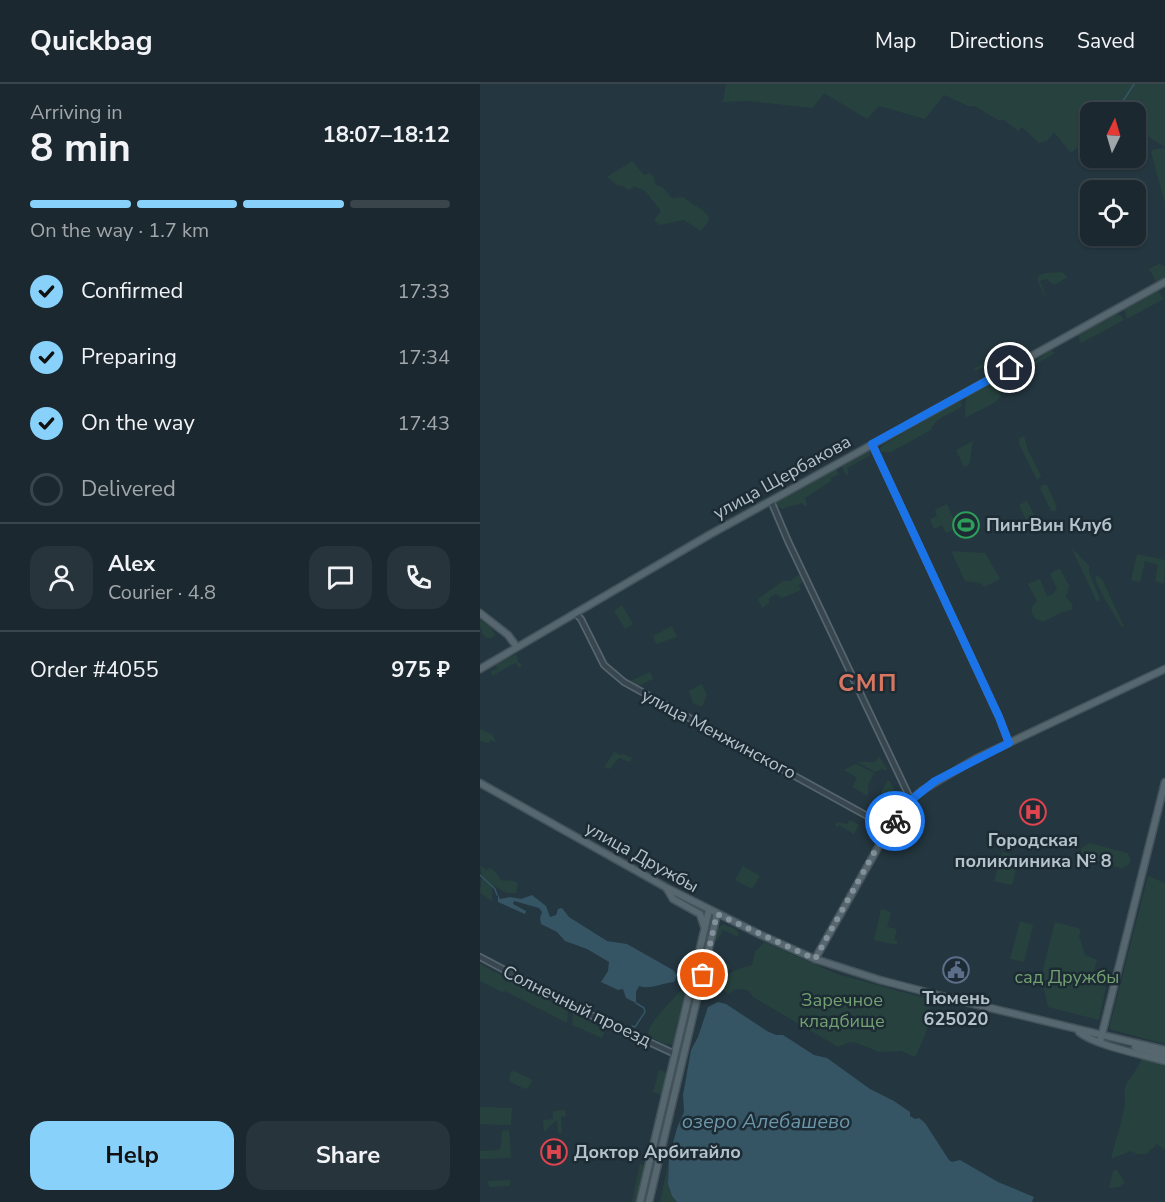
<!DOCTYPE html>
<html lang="en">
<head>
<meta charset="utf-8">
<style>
	:root { --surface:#1b282f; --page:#28343b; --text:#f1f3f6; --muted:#a0a6aa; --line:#39444b; --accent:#88d1fb }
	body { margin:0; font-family:"Nunito Sans",sans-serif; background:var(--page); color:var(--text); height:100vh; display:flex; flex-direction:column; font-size:22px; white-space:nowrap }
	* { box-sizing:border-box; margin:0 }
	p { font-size:20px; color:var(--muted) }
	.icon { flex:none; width:33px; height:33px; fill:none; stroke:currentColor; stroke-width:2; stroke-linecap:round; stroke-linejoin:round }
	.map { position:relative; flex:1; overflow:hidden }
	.drawer { display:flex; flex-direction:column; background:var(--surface); width:480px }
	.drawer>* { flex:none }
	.needle { width:39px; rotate:5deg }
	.controls { position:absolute; left:600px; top:18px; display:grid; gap:12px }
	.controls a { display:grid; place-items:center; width:66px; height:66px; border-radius:12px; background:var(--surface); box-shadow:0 2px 4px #0004,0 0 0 2px var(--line); font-size:30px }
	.pin { position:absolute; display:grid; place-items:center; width:51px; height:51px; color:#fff; margin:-26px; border:3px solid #fff; border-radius:50%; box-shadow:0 2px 6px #0007 }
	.courier { position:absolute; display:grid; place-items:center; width:60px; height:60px; margin:-30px; border:4px solid #1a73e8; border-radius:50%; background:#fff; color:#222; box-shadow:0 2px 8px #0007 }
	.summary em { font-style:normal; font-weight:700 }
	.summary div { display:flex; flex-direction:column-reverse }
	.summary { display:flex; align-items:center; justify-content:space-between; height:102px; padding:0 30px }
	h1 { font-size:39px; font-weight:700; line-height:45px }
	.bar { display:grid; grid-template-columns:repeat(4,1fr); gap:9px 6px; align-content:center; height:72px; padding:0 30px }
	.bar i { height:8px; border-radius:4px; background:var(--line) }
	.bar .on { background:var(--accent) }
	.bar p { grid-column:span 4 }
	.line { display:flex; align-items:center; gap:15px; padding:0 30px; border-top:2px solid var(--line) }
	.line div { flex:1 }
	.round { display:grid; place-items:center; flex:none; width:63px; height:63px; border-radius:18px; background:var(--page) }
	ol { padding:0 30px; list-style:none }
	li { display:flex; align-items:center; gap:18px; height:66px }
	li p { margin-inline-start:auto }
	li .icon { padding:6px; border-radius:50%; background:var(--accent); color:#111; stroke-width:4 }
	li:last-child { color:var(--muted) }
	li i { width:33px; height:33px; border:3px solid var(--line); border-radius:50% }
	.cta { display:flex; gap:12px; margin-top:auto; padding:12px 30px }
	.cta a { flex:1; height:69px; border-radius:18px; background:var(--accent); color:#111; font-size:24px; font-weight:700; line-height:69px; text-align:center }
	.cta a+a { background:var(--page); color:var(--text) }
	header { display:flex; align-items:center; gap:36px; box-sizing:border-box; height:84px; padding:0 30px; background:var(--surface); border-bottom:2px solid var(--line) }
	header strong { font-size:28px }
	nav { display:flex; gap:33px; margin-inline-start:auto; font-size:21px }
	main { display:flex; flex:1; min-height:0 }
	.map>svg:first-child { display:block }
</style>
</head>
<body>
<header>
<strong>Quickbag</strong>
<nav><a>Map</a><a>Directions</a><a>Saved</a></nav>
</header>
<main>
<section class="drawer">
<div class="summary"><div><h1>8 min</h1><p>Arriving in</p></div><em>18:07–18:12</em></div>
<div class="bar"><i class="on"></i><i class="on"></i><i class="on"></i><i></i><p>On the way · 1.7 km</p></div>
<ol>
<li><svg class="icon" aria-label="check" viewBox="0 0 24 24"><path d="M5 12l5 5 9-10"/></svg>Confirmed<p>17:33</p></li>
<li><svg class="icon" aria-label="check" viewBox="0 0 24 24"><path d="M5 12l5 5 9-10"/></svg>Preparing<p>17:34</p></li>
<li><svg class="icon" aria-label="check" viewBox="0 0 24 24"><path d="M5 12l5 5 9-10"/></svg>On the way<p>17:43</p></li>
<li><i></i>Delivered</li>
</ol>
<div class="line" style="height:108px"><a class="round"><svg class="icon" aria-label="person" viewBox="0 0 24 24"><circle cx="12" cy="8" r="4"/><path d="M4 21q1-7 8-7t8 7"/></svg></a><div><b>Alex</b><p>Courier · 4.8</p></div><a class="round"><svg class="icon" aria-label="chat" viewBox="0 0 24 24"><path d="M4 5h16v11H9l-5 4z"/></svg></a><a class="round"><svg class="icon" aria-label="phone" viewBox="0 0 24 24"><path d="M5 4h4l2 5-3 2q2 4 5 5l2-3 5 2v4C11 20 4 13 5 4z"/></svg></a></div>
<div class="line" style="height:78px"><div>Order #4055</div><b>975 ₽</b></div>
<div class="cta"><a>Help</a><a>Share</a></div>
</section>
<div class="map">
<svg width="685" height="1118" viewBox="0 0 685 1118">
	<rect width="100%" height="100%" fill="#24363f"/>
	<g fill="#27423e">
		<path d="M246,0H685V63L656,45V28H629L623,25L621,28H610C610,51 609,54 591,69L574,48L567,57L559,59L542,43L538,47L524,36H518L495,22H488L464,11L445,35L399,22L387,35L344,9L333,24L268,17L243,18Z"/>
		<polygon points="685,64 685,120 671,68 674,65"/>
		<path d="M152,77L164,91L169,89L173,92L176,101L182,103L192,114L203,113C208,118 230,129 229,134C229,139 223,143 221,147L204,136L180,141L174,136L181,127L165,107L154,102L149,106L140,101L138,102L127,93Z"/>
		<polygon points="679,180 685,182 685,195 677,199 669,185"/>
		<polygon points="582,188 588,193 574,201 566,195 560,197 568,218 558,198 558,192 565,189"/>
		<polygon points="678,207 684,215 647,235 644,226"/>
		<polygon points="637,230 641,232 644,236 601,259 598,251"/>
		<polygon points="571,266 575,269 546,286 548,290 526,302 522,296 523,293 554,278"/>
		<polygon points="521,269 526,282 515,288 503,283 495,287 494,285"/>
		<polygon points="512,299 515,299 521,312 514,319 485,334 486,313"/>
		<path d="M478,317L481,318L482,322C472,331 456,331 451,346L411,368H401L400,364L405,360Z"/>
		<polygon points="544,352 548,366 561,392 557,396 539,360 539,354"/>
		<polygon points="493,357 489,381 484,383 476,366"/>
		<polygon points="388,366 392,369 389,372 367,384 369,389 366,391 362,382"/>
		<path d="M356,384L359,390L351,394V397L325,414L327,421L324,422L322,419C315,422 310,421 303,425L297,422V418Z"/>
		<polygon points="562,401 567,401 577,423 575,427 571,427 560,404"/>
		<polygon points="547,417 555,432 546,436 539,421"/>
		<polygon points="467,420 478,444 466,449 462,441 454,445 450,435 457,432 455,426"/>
		<polygon points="591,463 609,482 609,488 620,516 617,518"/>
		<polygon points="471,467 505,469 520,495 504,503 501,499 485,497"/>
		<polygon points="657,470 685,476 684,500 675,497 678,481 665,477 660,498 651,496"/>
		<polygon points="580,485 589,502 586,513 593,522 591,526 580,529 563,538 556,535 552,530 552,523 557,517 548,500 560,495 567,512 573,510 577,505 570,490 576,486"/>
		<polygon points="319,491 323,497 319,501 321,506 302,514 296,510 290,513 289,519 282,524 278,515 303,497 310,497"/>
		<path d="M617,491L623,497L644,543L641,542C632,526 621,511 615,494Z"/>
		<polygon points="142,521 153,540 145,545 134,527"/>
		<path d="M0,536L11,544L19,557L14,551L12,554C1,555 0,545 0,536Z"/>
		<polygon points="192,542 197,553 176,560 173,552"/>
		<polygon points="34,571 37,571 38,579 41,579 42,582 39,584 36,579 33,580 12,592 11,587 17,585 16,581"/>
		<polygon points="170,588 173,595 158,602 150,597"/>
		<polygon points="222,600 227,611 222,623 213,619 209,607"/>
		<polygon points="0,645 12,650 16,658 10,656 9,659 0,657"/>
		<polygon points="134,668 140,671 143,670 152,674 150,678 139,674 130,685 124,683"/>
		<polygon points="398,673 400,674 407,684 406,687 401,685 395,688 379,679 379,678 395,678"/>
		<polygon points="376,680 394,689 388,701 388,712 372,703 377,694 364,686"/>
		<polygon points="408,696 414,704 412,714 407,724 399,720 400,717 403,718 406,711 401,708"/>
		<polygon points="370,736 379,741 374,750 359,741 357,743 355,741 357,738 367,740"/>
		<path d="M610,759L647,769C653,775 650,783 641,784C634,782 579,772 610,759Z"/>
		<polygon points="522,768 539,773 532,801 514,797"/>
		<polygon points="0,782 7,786 9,784 14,786 21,796 34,797 38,799 36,809 26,809 15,802 12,805 12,817 0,809 2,790"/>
		<polygon points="263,782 280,792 272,805 255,796"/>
		<polygon points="668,792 685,799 685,960 629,945"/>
		<polygon points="401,825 411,828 407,843 417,845 414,856 418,857 417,861 394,856"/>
		<polygon points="229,836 233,837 175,1081 166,1118 163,1118"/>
		<polygon points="540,837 553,841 544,878 530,875"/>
		<polygon points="575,838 601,845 599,852 605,871 617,876 611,899 626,903 619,936 568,923 563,900 560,898"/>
		<polygon points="243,840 257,846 259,853 243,846 237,857 235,857 237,845"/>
		<path d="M284,858L357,890L448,915C456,931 444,953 437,969L435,973L421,967L400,968L376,959L370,958L358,963L273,913L268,906L256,905L248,910L238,900L239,898L253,887L272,881L275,868Z"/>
		<polygon points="238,878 243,878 251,882 248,887 235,895 235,906 223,914 229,888"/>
		<polygon points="0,880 88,926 87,939 25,907 22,908 0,897"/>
		<path d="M202,907L205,908L193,960C185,962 174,955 168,951C168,938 190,920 199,908Z"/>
		<polygon points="93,929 125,946 122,954 92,941"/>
		<path d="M663,972L685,978V1066L677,1060L666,1070H657L651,1067L631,1075C635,1057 643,1037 645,1019C645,1014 644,1009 645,1004C647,995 660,984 663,972Z"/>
		<polygon points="179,986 185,988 186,990 182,1014 179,1010 173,1008"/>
		<polygon points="34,987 51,995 52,998 48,1004 45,1005 29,997 31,988"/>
		<polygon points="0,1023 32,1024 31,1041 0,1040"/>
		<polygon points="85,1026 86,1032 81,1033 82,1049 78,1049 77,1036 64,1048 63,1036 73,1035 73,1027"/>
		<polygon points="29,1046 31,1074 0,1075 0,1067 19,1066 21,1062 22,1047"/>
		<path d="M189,1074C188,1090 185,1106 197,1118H180Z"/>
		<polygon points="165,1076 167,1078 157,1118 150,1118 152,1117 160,1080 164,1081"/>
		<polygon points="636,1085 645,1099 639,1103 629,1104 633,1087"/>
		<polygon points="30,1096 30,1102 9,1103 8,1097"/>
	</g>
	<g fill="#355565">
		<path d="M18,811L20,815L30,813L41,815L52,811L66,822L70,833L76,831L78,825L82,824L89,833L127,857L147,860L193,886L197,891L194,898C181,899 171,906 159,902L156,908V919L146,914L143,905L138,906L121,898L128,887L129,878L107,865L85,857L77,848L61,840L60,834L62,828L59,824L34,817L33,820L46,827L45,830L18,818Z"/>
		<polygon points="238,918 246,920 287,947 296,951 303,951 334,971 347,974 390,1005 414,1017 430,1028 430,1032 435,1035 439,1034 445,1039 469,1076 472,1078 480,1076 518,1098 554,1113 552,1118 197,1118 192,1112 188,1100 189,1074 197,1044 204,1028 203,1011 211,966 218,953 228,923"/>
	</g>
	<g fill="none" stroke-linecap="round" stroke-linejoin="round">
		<g stroke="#355565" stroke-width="1.5">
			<polyline points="631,28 645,14 654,0"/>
			<polyline points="0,791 15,805 17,811"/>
			<polyline points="152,942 155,943 165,928 164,924 156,919"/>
		</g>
		<g stroke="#56656d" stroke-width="8">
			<g id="minor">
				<polyline points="392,360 519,633 529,659"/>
				<polyline points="291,417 308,457 431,716"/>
				<polyline points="95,529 101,535 124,581 144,598 409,744"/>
				<polyline points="0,873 104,928 195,970"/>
			</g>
		</g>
		<g stroke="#44535b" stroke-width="9">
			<g id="major">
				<polyline points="0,529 28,551 37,563"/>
				<polyline points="0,585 229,451 685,198"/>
				<polyline points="0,699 187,804 281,851 335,875 400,896 481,917 685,966"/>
				<polyline points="187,805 193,815 220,830 224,842"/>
				<polyline points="335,875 409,744 431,716 443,706 495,675 685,585"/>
				<path d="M599,948C614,961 664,971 685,977"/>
				<polyline points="620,958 685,698"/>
				<polyline points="655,963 685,971"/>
				<polyline points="160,1118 229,826"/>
				<polyline points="169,1118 237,830"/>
			</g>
		</g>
		<use href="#minor" stroke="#38474f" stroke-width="4.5"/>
		<use href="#major" stroke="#56676f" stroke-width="6"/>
	</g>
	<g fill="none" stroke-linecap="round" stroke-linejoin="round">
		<polyline stroke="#829199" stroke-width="6" stroke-dasharray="0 10.8" points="223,891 237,830 335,875 395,767 415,737"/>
		<polyline stroke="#1a73e8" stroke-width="8" points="415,737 431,716 455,697 529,659 519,633 392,360 530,284"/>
	</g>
	<defs>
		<g id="stadium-ring" transform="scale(1.35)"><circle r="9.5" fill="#1d2c34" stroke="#2e9e5b" stroke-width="1.5"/><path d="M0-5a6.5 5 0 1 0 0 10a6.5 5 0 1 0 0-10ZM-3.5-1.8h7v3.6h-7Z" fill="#2e9e5b"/></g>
		<g id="hospital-ring" transform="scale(1.35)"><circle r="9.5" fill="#1d2c34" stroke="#e0444e" stroke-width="1.5"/><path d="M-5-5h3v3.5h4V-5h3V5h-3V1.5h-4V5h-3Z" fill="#e0444e"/></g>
		<g id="civic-ring" transform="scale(1.35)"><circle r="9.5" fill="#1d2c34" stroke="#5c6f8a" stroke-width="1.5"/><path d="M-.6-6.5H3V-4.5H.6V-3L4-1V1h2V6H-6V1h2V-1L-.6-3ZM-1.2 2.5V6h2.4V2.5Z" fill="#5c6f8a"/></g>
	</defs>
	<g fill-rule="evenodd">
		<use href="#stadium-ring" x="486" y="441"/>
		<use href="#hospital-ring" x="553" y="728"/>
		<use href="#civic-ring" x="476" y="886"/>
		<use href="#hospital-ring" x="74" y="1068"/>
	</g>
	<g text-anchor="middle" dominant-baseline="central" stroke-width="5" stroke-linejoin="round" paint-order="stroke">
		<g font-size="18" fill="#b4c2ca" stroke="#1d2c34">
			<text transform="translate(302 393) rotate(-29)">улица Щербакова</text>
			<text transform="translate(239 650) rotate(28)">улица Менжинского</text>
			<text transform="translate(162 773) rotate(29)">улица Дружбы</text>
			<text transform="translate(97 922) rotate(26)">Солнечный проезд</text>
		</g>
		<g font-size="18" font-weight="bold" fill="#b4c2ca" stroke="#1d2c34" text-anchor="start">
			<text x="506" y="441">ПингВин Клуб</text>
			<text x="553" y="756" text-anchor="middle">Городская<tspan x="553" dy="21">поликлиника № 8</tspan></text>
			<text x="476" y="914" text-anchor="middle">Тюмень<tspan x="476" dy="21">625020</tspan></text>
			<text x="94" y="1068">Доктор Арбитайло</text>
		</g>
		<g font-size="18" fill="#73a071" stroke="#1d2c34">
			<text x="587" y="893">сад Дружбы</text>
			<text x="362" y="916">Заречное<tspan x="362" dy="21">кладбище</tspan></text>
		</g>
		<g font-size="20" font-style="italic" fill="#6c96aa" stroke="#1d2c34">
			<text x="286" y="1037">озеро Алебашево</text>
		</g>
		<g font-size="24" font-weight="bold" letter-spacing="1.5" fill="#d87761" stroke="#1d2c34">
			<text x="388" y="599">СМП</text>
		</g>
	</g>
</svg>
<div class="controls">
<a><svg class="needle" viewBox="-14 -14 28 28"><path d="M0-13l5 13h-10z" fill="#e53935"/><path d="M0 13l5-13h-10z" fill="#a0a6aa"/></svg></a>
<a><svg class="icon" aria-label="locate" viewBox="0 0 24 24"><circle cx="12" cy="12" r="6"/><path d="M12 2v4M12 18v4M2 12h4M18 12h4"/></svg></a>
</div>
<div class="pin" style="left:223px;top:891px;background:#ea580c"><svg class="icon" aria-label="bag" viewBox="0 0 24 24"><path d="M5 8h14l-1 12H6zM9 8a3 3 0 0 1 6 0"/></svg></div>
<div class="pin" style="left:530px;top:284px;background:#1f2937"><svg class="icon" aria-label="home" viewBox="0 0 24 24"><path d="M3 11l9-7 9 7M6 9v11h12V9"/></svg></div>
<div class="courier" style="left:415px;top:737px"><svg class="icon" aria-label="bike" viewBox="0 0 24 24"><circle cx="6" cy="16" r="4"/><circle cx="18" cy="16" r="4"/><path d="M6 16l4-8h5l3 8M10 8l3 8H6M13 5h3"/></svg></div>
</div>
</main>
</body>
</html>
